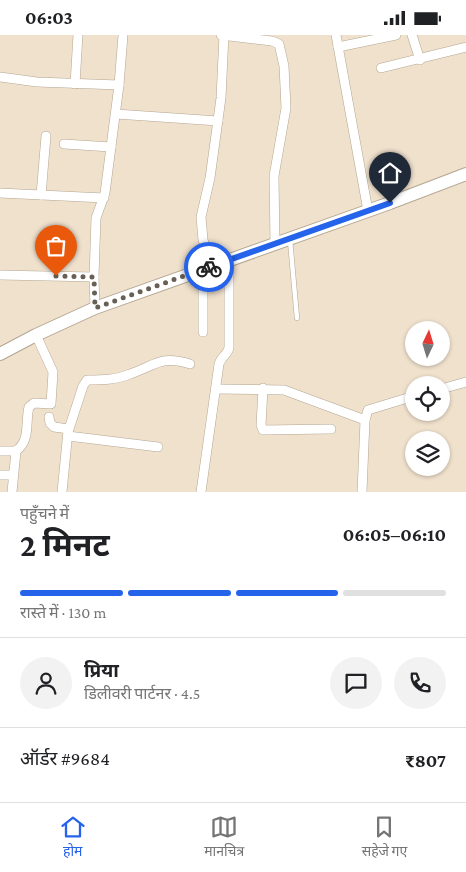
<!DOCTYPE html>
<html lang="hi">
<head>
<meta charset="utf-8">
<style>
	:root { --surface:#fff; --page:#f2f2f2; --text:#202124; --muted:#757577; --line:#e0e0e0; --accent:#2563eb }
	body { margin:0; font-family:"Crimson Pro","Noto Sans Devanagari",serif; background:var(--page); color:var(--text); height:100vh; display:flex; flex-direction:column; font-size:19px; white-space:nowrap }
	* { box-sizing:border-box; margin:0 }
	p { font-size:16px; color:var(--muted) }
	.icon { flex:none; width:28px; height:28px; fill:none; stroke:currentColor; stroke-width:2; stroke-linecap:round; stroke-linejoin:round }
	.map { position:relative; height:457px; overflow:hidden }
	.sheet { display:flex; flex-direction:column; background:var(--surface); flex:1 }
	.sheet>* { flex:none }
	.needle { width:32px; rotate:4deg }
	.buttons { position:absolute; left:405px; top:286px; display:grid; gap:10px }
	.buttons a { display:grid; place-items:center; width:45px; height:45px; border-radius:50%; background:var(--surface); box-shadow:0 1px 4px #0004; font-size:25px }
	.pin { position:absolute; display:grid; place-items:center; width:42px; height:42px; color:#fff; margin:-51px -21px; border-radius:50% 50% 50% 0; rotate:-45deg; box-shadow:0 0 5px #0007 }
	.pin .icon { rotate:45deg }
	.courier { position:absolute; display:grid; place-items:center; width:50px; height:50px; margin:-25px; border:4px solid #2563eb; border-radius:50%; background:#fff; color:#222; box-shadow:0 1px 6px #0007 }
	.overview em { font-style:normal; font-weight:700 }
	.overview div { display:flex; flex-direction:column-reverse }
	.overview { display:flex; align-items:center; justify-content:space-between; height:85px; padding:0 20px }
	h1 { font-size:32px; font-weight:700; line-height:38px }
	.bar { display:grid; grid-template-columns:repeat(4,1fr); gap:8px 5px; align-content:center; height:60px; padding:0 20px }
	.bar i { height:6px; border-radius:4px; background:var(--line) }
	.bar .on { background:var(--accent) }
	.bar p { grid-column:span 4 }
	.line { display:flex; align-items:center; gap:12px; padding:0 20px; border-top:1px solid var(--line) }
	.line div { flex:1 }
	.round { display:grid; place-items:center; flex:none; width:52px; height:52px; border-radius:26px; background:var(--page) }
	.status { display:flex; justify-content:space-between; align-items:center; height:35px; padding:0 25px; background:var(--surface); direction:ltr }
	.status svg { height:14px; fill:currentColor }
	.tab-bar { display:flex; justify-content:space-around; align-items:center; height:70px; border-top:1px solid var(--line); background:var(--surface); font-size:14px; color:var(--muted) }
	.tab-bar a { display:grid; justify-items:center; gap:2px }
	.tab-bar .on { color:var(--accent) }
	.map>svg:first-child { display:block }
</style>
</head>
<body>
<div class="status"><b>06:03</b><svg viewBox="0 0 49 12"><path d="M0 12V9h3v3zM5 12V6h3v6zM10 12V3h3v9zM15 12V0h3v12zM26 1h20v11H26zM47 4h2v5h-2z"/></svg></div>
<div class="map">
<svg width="466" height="457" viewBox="0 0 466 457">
	<rect width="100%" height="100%" fill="#f0e1cd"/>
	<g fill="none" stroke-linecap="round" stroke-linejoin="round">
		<g stroke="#b3a692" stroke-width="5.5">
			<polyline id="lane" points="290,205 297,283"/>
		</g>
		<g stroke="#b3a692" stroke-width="10">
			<g id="street">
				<polyline points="221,0 272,6 279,9 284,31 286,73 274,141 275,209"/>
				<polyline points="336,0 368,176"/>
				<polyline points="412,0 420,25"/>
				<polyline points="338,12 396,0"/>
				<polyline points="381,33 466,12"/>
				<polyline points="0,42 37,47 119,50"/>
				<polyline points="75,49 78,0"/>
				<polyline points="116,79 218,86"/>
				<polyline points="64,109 111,112"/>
				<polyline points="0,158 104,163"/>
				<polyline points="41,160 46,101"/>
				<polyline points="213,231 203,205 201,182 210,143 221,63 224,0"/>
				<polyline points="0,240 94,242"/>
				<polyline points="95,273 94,242 96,183 105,158 119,50 123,0"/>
				<polyline points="203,297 203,234"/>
				<polyline points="263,353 261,390 263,395 331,394"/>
				<polyline points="216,354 284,355 365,385"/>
				<polyline points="441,354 466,347"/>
				<path d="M49,382L50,388L54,392L69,394L83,351L87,345C102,345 116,345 130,339C156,330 161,320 190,329"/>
				<polyline points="68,401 158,412"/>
				<polyline points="0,416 16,416"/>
				<polyline points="0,440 13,440"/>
				<path d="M12,457L16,416C31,405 25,387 29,372L34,368L51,369L53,337L36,300"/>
				<polyline points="62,457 68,396"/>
				<path d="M201,457L219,329C221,322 227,320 229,313V226"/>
				<polyline points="362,457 365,385 368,375 414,361"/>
			</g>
		</g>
		<g stroke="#b3a692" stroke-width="14">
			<polyline id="secondary" points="0,319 36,300 95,273 390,168 466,139"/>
		</g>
		<use href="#lane" stroke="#fff" stroke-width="4.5"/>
		<use href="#street" stroke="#fff" stroke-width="9"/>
		<use href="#secondary" stroke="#fff" stroke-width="12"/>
	</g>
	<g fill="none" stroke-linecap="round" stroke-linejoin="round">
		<polyline stroke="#696055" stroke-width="5" stroke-dasharray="0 9" points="56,241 94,242 95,273 209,232"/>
		<polyline stroke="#2563eb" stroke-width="6" points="209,232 390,168"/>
	</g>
</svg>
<div class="buttons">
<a><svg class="needle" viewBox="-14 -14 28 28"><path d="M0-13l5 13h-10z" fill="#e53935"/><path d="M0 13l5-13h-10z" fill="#757577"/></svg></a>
<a><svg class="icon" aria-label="locate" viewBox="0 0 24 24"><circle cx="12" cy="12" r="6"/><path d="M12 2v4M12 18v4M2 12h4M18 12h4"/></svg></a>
<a><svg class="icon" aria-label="layers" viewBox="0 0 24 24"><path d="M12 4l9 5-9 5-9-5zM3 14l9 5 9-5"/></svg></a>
</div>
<div class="pin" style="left:56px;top:241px;background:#ea580c"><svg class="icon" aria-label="bag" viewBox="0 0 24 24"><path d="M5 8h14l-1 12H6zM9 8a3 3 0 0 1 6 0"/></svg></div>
<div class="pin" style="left:390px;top:168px;background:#1f2937"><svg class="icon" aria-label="home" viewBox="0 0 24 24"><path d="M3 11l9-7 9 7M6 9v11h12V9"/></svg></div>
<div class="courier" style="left:209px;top:232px"><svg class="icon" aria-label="bike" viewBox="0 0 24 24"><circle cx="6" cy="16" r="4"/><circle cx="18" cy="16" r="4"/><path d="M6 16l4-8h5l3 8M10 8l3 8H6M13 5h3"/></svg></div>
</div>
<section class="sheet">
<div class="overview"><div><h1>2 मिनट</h1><p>पहुँचने में</p></div><em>06:05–06:10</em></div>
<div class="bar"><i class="on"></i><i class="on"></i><i class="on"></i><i></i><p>रास्ते में · 130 m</p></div>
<div class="line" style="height:90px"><a class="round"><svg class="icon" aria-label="person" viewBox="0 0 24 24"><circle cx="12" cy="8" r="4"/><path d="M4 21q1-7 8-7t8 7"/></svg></a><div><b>प्रिया</b><p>डिलीवरी पार्टनर · 4.5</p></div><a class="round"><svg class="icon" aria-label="chat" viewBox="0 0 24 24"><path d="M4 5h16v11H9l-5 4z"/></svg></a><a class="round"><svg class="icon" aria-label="phone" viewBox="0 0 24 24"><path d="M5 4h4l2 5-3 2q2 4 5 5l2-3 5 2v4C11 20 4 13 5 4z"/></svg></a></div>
<div class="line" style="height:65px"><div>ऑर्डर #9684</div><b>₹807</b></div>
</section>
<nav class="tab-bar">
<a class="on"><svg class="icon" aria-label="home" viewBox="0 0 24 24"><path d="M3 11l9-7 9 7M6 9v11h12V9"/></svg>होम</a>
<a><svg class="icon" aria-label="map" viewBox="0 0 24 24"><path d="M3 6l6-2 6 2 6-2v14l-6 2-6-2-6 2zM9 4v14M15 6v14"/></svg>मानचित्र</a>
<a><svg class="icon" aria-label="saved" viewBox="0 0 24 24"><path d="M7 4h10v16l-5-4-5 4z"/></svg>सहेजे गए</a>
</nav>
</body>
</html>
